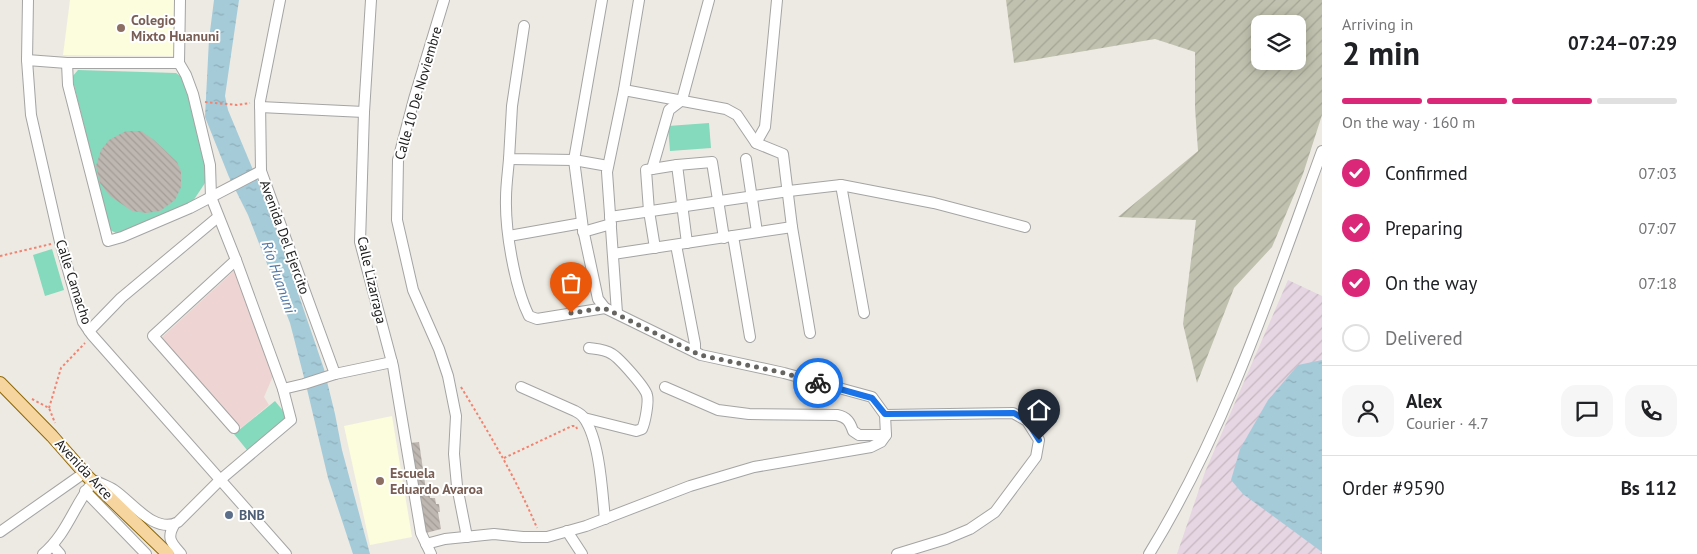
<!DOCTYPE html>
<html lang="en">
<head>
<meta charset="utf-8">
<style>
	:root { --surface:#fff; --page:#f6f6f6; --text:#202124; --muted:#757577; --line:#e0e0e0; --accent:#db2777 }
	body { margin:0; font-family:"PT Sans",sans-serif; background:var(--page); color:var(--text); height:100vh; display:flex; flex-direction:column; font-size:19px; white-space:nowrap }
	* { box-sizing:border-box; margin:0 }
	p { font-size:16px; color:var(--muted) }
	.icon { flex:none; width:28px; height:28px; fill:none; stroke:currentColor; stroke-width:2; stroke-linecap:round; stroke-linejoin:round }
	.map { position:relative; flex:1; overflow:hidden }
	.panel { display:flex; flex-direction:column; background:var(--surface); width:375px }
	.panel>* { flex:none }
	.buttons { position:absolute; left:1251px; top:15px; display:grid; gap:10px }
	.buttons a { display:grid; place-items:center; width:55px; height:55px; border-radius:10px; background:var(--surface); box-shadow:0 2px 12px #0003; font-size:25px }
	.pin { position:absolute; display:grid; place-items:center; width:42px; height:42px; color:#fff; margin:-51px -21px; border-radius:50% 50% 50% 0; rotate:-45deg; box-shadow:0 0 5px #0007 }
	.pin .icon { rotate:45deg }
	.courier { position:absolute; display:grid; place-items:center; width:50px; height:50px; margin:-25px; border:4px solid #1a73e8; border-radius:50%; background:#fff; color:#222; box-shadow:0 1px 6px #0007 }
	.headline em { font-style:normal; font-weight:700 }
	.headline div { display:flex; flex-direction:column-reverse }
	.headline { display:flex; align-items:center; justify-content:space-between; height:85px; padding:0 20px }
	h1 { font-size:32px; font-weight:700; line-height:38px }
	.bar { display:grid; grid-template-columns:repeat(4,1fr); gap:8px 5px; align-content:center; height:60px; padding:0 20px }
	.bar i { height:6px; border-radius:4px; background:var(--line) }
	.bar .on { background:var(--accent) }
	.bar p { grid-column:span 4 }
	.line { display:flex; align-items:center; gap:12px; padding:0 20px; border-top:1px solid var(--line) }
	.line div { flex:1 }
	.round { display:grid; place-items:center; flex:none; width:52px; height:52px; border-radius:15px; background:var(--page) }
	ol { padding:0 20px; list-style:none }
	li { display:flex; align-items:center; gap:15px; height:55px }
	li p { margin-inline-start:auto }
	li .icon { padding:5px; border-radius:50%; background:var(--accent); color:#fff; stroke-width:4 }
	li:last-child { color:var(--muted) }
	li i { width:28px; height:28px; border:2px solid var(--line); border-radius:50% }
	main { display:flex; flex:1; min-height:0 }
	.map>svg:first-child { display:block }
</style>
</head>
<body>
<main>
<div class="map">
<svg width="1322" height="554" viewBox="0 0 1322 554">
	<defs>
		<pattern id="industrial-furrows" width="10" height="10" patternUnits="userSpaceOnUse" patternTransform="scale(1.25)"><rect width="10" height="10" fill="#e6d5e2"/><path d="M-1 1l2-2M0 10L10 0M9 11l2-2" fill="none" stroke="#c5b6c1"/></pattern>
		<pattern id="construction-furrows" width="10" height="10" patternUnits="userSpaceOnUse" patternTransform="scale(1.25)"><rect width="10" height="10" fill="#c1c1af"/><path d="M-1 1l2-2M0 10L10 0M9 11l2-2" fill="none" stroke="#a5a596"/></pattern>
		<pattern id="water-ripples" width="26" height="14" patternUnits="userSpaceOnUse" patternTransform="scale(1.25)"><rect width="26" height="14" fill="#a5cbd9"/><path d="M2 4q2-2 4 0t4 0M15 11q2-2 4 0t4 0" fill="none" stroke="#8eaeba"/></pattern>
		<pattern id="building-back-hatch" width="6" height="6" patternUnits="userSpaceOnUse" patternTransform="scale(1.25)"><rect width="6" height="6" fill="#beb6b0"/><path d="M-1 5l2 2M0 0l6 6M5-1l2 2" fill="none" stroke="#a39c97"/></pattern>
	</defs>
	<rect width="100%" height="100%" fill="#edeae3"/>
	<polygon fill="#eed5d3" points="237,268 273,376 264,397 269,405 241,428 161,338"/>
	<polygon fill="url(#industrial-furrows)" points="1288,280 1322,296 1322,554 1177,554 1205,472"/>
	<g fill="#fcfddc">
		<polygon points="70,0 176,0 174,56 63,55"/>
		<polygon points="392,416 412,537 370,545 344,426"/>
	</g>
	<path fill="url(#construction-furrows)" fill-rule="evenodd" d="M1006,0H1322V115L1303,174L1272,247L1234,288L1197,383L1183,324L1196,220L1118,217L1198,151L1195,108V52L1155,39L1014,63ZM1260,24H1298V61H1260Z"/>
	<g fill="#85d9bc">
		<polygon points="78,70 176,73 186,80 209,177 191,204 120,235 110,230 72,77"/>
		<polygon points="709,123 711,148 670,151 668,126"/>
		<polygon points="52,249 64,290 45,296 33,255"/>
		<polygon points="275,401 288,417 247,450 234,434"/>
	</g>
	<g fill="url(#water-ripples)">
		<polygon points="214,0 239,0 225,96 228,110 269,208 324,369 335,414 342,450 370,554 353,554 328,478 307,389 290,323 248,215 229,177 205,117 209,39"/>
		<polygon points="1322,360 1322,552 1243,494 1231,480 1240,449 1268,400 1298,365"/>
	</g>
	<g fill="url(#building-back-hatch)">
		<polygon points="126,131 141,131 154,140 177,162 181,171 181,187 175,200 160,211 146,213 132,211 110,196 100,183 96,166 101,150 109,140"/>
		<polygon points="419,442 426,490 429,490 430,498 435,498 436,504 439,504 440,512 438,512 441,529 426,533 410,443"/>
	</g>
	<g fill="none" stroke-linecap="round" stroke-linejoin="round">
		<g stroke="#a4a4a4" stroke-width="12">
			<g id="minor">
				<polyline points="28,0 27,60 31,115 60,242 83,322 92,335 286,554"/>
				<polyline points="280,0 260,101 261,171 335,374 304,384 283,389"/>
				<polyline points="371,0 364,112 360,242 393,366 421,533 431,554"/>
				<polyline points="444,0 414,99 398,160 397,220 413,290 439,349 448,376 456,416 454,454 457,486 467,537"/>
				<polyline points="524,26 512,106 509,159 574,160 608,166"/>
				<polyline points="27,60 67,63 179,63 180,0"/>
				<polyline points="67,63 68,85 108,241 122,237 190,208 261,171"/>
				<polyline points="260,107 364,112"/>
				<polyline points="756,143 765,127 777,0"/>
				<path d="M509,159C508,172 506,185 506,198C505,231 515,288 529,316L537,319L605,308"/>
				<polyline points="746,159 757,232"/>
				<polyline points="677,165 687,243"/>
				<polyline points="652,169 669,110 682,100 709,0"/>
				<polyline points="841,185 864,313"/>
				<polyline points="610,217 789,191 841,185 934,203 1025,227"/>
				<polyline points="792,227 810,333"/>
				<polyline points="583,232 611,224"/>
				<polyline points="509,236 582,223"/>
				<polyline points="733,236 750,337"/>
				<polyline points="676,245 695,344 695,352"/>
				<polyline points="655,248 649,211 646,170 677,165 712,162 724,238"/>
				<polyline points="613,254 792,227 783,154 756,143 737,115 726,109 624,90"/>
				<polyline points="617,313 607,172 624,90 639,0"/>
				<polyline points="89,331 121,298 218,217"/>
				<polyline points="335,374 392,362"/>
				<path d="M521,387L575,411C579,413 582,415 584,418C600,441 602,491 605,519"/>
				<path d="M665,387L718,410L749,414L837,415C847,417 850,422 853,431L859,435H886"/>
				<polyline points="885,415 1013,413 1027,421 1039,440 1036,457 995,512 970,529 946,539 897,554"/>
				<path d="M584,418L636,431L642,429C645,423 649,402 647,395C645,387 619,358 612,354C605,349 597,349 589,348"/>
				<polyline points="234,428 153,336 236,260"/>
				<path d="M96,481C101,484 108,486 114,490C131,501 155,535 178,522L220,480L291,420L283,389L236,260L211,197L210,165L193,94L186,75L179,63"/>
				<polyline points="85,491 146,554"/>
				<path d="M174,525C166,539 172,543 181,554"/>
				<polyline points="567,531 582,554"/>
				<polyline points="0,532 84,473"/>
				<polyline points="426,544 445,539 494,534 523,537 547,537 586,526 690,486 754,467 871,447 881,442 886,435 885,415 872,397 784,373 701,355 605,308 598,299 583,229 574,160 602,0"/>
				<polyline points="53,546 60,554"/>
				<path d="M43,554C67,534 74,505 93,482"/>
				<path d="M1149,554C1226,429 1272,288 1322,151"/>
			</g>
		</g>
		<g stroke="#8d6708" stroke-width="14">
			<polyline id="major" points="0,383 52,436 88,477 168,554"/>
		</g>
		<g stroke="#f28370" stroke-width="2" stroke-dasharray="2.5 2.5" stroke-linecap="butt">
			<polyline points="205,102 237,105 250,103"/>
			<polyline points="0,256 51,244"/>
			<path d="M461,387C489,433 516,478 537,528"/>
			<polyline points="32,399 49,408 55,423"/>
			<polyline points="49,408 61,368 85,343"/>
			<polyline points="504,458 572,426 576,426 577,429"/>
		</g>
		<use href="#minor" stroke="#fff" stroke-width="10"/>
		<use href="#major" stroke="#f6d59f" stroke-width="12"/>
	</g>
	<g fill="none" stroke-linecap="round" stroke-linejoin="round">
		<polyline stroke="#666562" stroke-width="5" stroke-dasharray="0 9" points="571,313 604,308 700,355 784,373 818,383"/>
		<polyline stroke="#1a73e8" stroke-width="6" points="818,383 872,398 885,414 1014,413 1027,421 1039,440"/>
	</g>
	<g fill="#8d6e63" stroke="#fff" stroke-width="2">
		<circle cx="121" cy="28" r="5"/>
		<circle cx="380" cy="481" r="5"/>
	</g>
	<circle fill="#5c6f8a" stroke="#fff" stroke-width="2" cx="229" cy="515" r="5"/>
	<g text-anchor="middle" dominant-baseline="central" stroke-width="4" stroke-linejoin="round" paint-order="stroke">
		<g font-size="14" font-weight="bold" fill="#785e54" stroke="#fff" text-anchor="start">
			<text x="131" y="20">Colegio<tspan x="131" dy="16">Mixto Huanuni</tspan></text>
			<text x="390" y="473">Escuela<tspan x="390" dy="16">Eduardo Avaroa</tspan></text>
		</g>
		<g font-size="14" fill="#1d1d1d" stroke="#fff">
			<text transform="translate(418 93) rotate(-74)">Calle 10 De Noviembre</text>
			<text transform="translate(285 237) rotate(70)">Avenida Del Ejercito</text>
			<text transform="translate(372 280) rotate(77)">Calle Lizarraga</text>
			<text transform="translate(74 282) rotate(72)">Calle Camacho</text>
			<text transform="translate(84 469) rotate(47)">Avenida Arce</text>
		</g>
		<g font-size="14" font-weight="bold" fill="#4e5e75" stroke="#fff" text-anchor="start">
			<text x="239" y="515">BNB</text>
		</g>
		<g font-size="15" font-style="italic" fill="#4f77a7" stroke="#fff">
			<text transform="translate(279 277) rotate(71)">Río Huanuni</text>
		</g>
	</g>
</svg>
<div class="buttons">
<a><svg class="icon" aria-label="layers" viewBox="0 0 24 24"><path d="M12 4l9 5-9 5-9-5zM3 14l9 5 9-5"/></svg></a>
</div>
<div class="pin" style="left:571px;top:313px;background:#ea580c"><svg class="icon" aria-label="bag" viewBox="0 0 24 24"><path d="M5 8h14l-1 12H6zM9 8a3 3 0 0 1 6 0"/></svg></div>
<div class="pin" style="left:1039px;top:440px;background:#1f2937"><svg class="icon" aria-label="home" viewBox="0 0 24 24"><path d="M3 11l9-7 9 7M6 9v11h12V9"/></svg></div>
<div class="courier" style="left:818px;top:383px"><svg class="icon" aria-label="bike" viewBox="0 0 24 24"><circle cx="6" cy="16" r="4"/><circle cx="18" cy="16" r="4"/><path d="M6 16l4-8h5l3 8M10 8l3 8H6M13 5h3"/></svg></div>
</div>
<section class="panel">
<div class="headline"><div><h1>2 min</h1><p>Arriving in</p></div><em>07:24–07:29</em></div>
<div class="bar"><i class="on"></i><i class="on"></i><i class="on"></i><i></i><p>On the way · 160 m</p></div>
<ol>
<li><svg class="icon" aria-label="check" viewBox="0 0 24 24"><path d="M5 12l5 5 9-10"/></svg>Confirmed<p>07:03</p></li>
<li><svg class="icon" aria-label="check" viewBox="0 0 24 24"><path d="M5 12l5 5 9-10"/></svg>Preparing<p>07:07</p></li>
<li><svg class="icon" aria-label="check" viewBox="0 0 24 24"><path d="M5 12l5 5 9-10"/></svg>On the way<p>07:18</p></li>
<li><i></i>Delivered</li>
</ol>
<div class="line" style="height:90px"><a class="round"><svg class="icon" aria-label="person" viewBox="0 0 24 24"><circle cx="12" cy="8" r="4"/><path d="M4 21q1-7 8-7t8 7"/></svg></a><div><b>Alex</b><p>Courier · 4.7</p></div><a class="round"><svg class="icon" aria-label="chat" viewBox="0 0 24 24"><path d="M4 5h16v11H9l-5 4z"/></svg></a><a class="round"><svg class="icon" aria-label="phone" viewBox="0 0 24 24"><path d="M5 4h4l2 5-3 2q2 4 5 5l2-3 5 2v4C11 20 4 13 5 4z"/></svg></a></div>
<div class="line" style="height:65px"><div>Order #9590</div><b>Bs 112</b></div>
</section>
</main>
</body>
</html>
